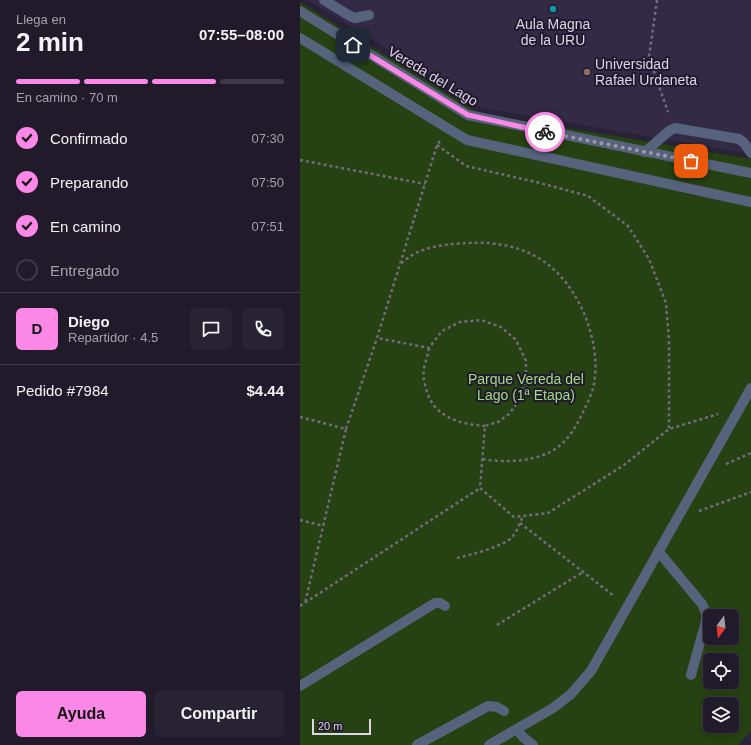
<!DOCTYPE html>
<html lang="es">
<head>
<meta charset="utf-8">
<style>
	:root { --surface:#201a2a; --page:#282332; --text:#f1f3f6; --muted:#a2a1a8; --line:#3d3847; --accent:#fb87e6 }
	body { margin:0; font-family:Helvetica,sans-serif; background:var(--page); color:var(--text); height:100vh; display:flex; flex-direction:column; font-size:15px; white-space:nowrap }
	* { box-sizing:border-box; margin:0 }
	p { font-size:13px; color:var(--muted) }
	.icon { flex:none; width:22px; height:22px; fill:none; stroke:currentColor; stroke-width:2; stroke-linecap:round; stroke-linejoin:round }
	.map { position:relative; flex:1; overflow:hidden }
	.side { display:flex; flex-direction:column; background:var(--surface); width:300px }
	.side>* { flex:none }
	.needle { width:26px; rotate:195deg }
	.controls { position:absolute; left:403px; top:609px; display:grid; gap:8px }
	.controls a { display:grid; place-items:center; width:36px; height:36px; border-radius:6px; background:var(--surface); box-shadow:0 2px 6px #0003,0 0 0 1px var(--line); font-size:20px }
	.scale { position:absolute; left:12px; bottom:10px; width:59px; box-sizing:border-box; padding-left:4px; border:2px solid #dcd7e6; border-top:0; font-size:11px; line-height:14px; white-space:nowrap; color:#dcd7e6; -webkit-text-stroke:3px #21192e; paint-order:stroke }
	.pin { position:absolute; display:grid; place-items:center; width:34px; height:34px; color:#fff; margin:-17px; border-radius:8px; box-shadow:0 2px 6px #0006 }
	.courier { position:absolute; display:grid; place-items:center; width:40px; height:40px; margin:-20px; border:3px solid #fb87e6; border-radius:50%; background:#fff; color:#222; box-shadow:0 1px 5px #0007 }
	.summary em { font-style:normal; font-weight:600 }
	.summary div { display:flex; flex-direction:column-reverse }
	.summary { display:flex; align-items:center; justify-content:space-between; height:68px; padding:0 16px }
	h1 { font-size:26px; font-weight:600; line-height:30px }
	.bar { display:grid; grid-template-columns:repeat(4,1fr); gap:6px 4px; align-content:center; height:48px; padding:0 16px }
	.bar i { height:5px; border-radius:3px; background:var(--line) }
	.bar .on { background:var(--accent) }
	.bar p { grid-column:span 4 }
	.line { display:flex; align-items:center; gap:10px; padding:0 16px; border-top:1px solid var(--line) }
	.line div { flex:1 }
	.round { display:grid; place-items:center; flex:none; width:42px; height:42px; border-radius:6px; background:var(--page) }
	ol { padding:0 16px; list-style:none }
	li { display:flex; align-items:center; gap:12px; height:44px }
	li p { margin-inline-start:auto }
	li .icon { padding:4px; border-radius:50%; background:var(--accent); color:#111; stroke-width:4 }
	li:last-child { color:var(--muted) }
	li i { width:22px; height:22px; border:2px solid var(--line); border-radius:50% }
	.cta { display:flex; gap:8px; margin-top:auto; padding:8px 16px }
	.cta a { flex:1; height:46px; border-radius:6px; background:var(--accent); color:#111; font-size:16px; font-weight:600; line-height:46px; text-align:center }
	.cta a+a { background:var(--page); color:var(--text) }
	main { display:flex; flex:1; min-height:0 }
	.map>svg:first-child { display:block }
</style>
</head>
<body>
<main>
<section class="side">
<div class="summary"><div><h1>2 min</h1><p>Llega en</p></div><em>07:55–08:00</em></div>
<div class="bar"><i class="on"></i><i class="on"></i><i class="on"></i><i></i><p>En camino · 70 m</p></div>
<ol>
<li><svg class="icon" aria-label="check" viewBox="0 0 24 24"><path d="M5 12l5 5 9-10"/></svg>Confirmado<p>07:30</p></li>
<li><svg class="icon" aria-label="check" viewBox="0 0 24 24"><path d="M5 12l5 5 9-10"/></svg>Preparando<p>07:50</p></li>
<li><svg class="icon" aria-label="check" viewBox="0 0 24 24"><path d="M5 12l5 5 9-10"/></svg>En camino<p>07:51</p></li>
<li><i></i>Entregado</li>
</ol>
<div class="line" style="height:72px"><b class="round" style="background:var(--accent);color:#111">D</b><div><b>Diego</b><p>Repartidor · 4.5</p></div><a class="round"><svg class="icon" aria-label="chat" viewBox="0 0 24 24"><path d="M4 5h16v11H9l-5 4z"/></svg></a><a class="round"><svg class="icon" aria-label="phone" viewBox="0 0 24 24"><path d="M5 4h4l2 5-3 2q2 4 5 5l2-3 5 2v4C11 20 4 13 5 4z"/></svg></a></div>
<div class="line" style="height:52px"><div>Pedido #7984</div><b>$4.44</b></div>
<div class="cta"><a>Ayuda</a><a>Compartir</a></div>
</section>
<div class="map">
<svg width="451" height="745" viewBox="0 0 451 745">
	<rect width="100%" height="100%" fill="#2a2238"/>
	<polygon fill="#332a45" points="8,0 451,0 451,154 183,108"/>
	<path fill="#264112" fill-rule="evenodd" d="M0,2L179,113L451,159V731L438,745H0ZM410,616H432V638H410ZM410,660H432V682H410ZM410,704H432V726H410Z"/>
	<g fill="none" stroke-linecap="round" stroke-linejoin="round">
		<g stroke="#726b7e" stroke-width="2.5" stroke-dasharray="3 3" stroke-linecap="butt">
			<polyline points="357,0 349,57 368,112"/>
			<polyline points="140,141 137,145 77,338 129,348 142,331 160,322 181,320 201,327 216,340 226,361 226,381 218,402 209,414 198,422 185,426 180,488 214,517 248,513 324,465 369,429 418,414"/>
			<polyline points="137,145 166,166 240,183 288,196 328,226 349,259 366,303 369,341 369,429"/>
			<polyline points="0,160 125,184"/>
			<path d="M101,263C106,260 111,255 116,253C132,245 152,244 169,243C198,241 229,248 251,267C282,293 301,344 294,384C292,393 288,402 284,410C278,423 270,438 258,447C238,462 206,463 182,459"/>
			<path d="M129,348C128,355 125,362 124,369C123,376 124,382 126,388C132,417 160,424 185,426"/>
			<polyline points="0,417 46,429 5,603"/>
			<polyline points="46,429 77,338"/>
			<polyline points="426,464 451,453"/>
			<polyline points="399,511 451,492"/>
			<polyline points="0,520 23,526"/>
			<polyline points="220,523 314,596"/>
			<path d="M157,558C170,555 206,546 213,536C218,530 220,522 223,516"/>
			<polyline points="0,606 180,488"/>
			<polyline points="197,625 283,572"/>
		</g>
		<g stroke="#57637d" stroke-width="10">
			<polyline points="24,0 50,16 55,18 69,15"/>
			<polyline points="0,11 168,115 451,173"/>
			<polyline points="0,38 167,140 451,202"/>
			<polyline points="345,152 369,131 375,128 439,139 444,143 451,153"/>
			<polyline points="358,551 402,604 406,613 406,621 391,675"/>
			<polyline points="0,686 135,603 140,603 145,606"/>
			<polyline points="217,730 224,738 233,745"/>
			<polyline points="117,745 188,706 197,707 204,711"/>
			<polyline points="189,745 253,708 271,694 291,671 451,388"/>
		</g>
	</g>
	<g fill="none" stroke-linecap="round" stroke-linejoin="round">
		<polyline stroke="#9e98a9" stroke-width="4" stroke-dasharray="0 7.2" points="245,132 391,161"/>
		<polyline stroke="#fb87e6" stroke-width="5" points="53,45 168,115 245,132"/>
	</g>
	<circle fill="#0f9aa8" stroke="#21192e" stroke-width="1.5" cx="253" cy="9" r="4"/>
	<circle fill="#8d6e63" stroke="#21192e" stroke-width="1.5" cx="287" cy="72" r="4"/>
	<g text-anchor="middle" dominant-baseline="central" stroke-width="4" stroke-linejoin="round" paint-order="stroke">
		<g font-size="14" fill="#dcd7e6" stroke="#21192e">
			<text x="253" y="24">Aula Magna<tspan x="253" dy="16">de la URU</tspan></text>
			<text x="295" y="64" text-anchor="start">Universidad<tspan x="295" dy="16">Rafael Urdaneta</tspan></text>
		</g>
		<g font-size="14" fill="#dcd7e6" stroke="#21192e">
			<text transform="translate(133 76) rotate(31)">Vereda del Lago</text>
		</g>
		<g font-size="14" fill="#a4db83" stroke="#21192e">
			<text x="226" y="379">Parque Vereda del<tspan x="226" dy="16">Lago (1ª Etapa)</tspan></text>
		</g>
	</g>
</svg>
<div class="controls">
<a><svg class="needle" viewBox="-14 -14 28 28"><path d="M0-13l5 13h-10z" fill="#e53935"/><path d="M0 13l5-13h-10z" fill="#a2a1a8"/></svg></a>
<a><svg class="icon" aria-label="locate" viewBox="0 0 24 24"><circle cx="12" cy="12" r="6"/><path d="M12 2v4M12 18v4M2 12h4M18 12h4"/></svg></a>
<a><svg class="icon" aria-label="layers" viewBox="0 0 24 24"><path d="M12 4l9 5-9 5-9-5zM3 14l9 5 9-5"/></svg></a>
</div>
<div class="scale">20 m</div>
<div class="pin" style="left:391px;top:161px;background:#ea580c"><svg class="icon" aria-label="bag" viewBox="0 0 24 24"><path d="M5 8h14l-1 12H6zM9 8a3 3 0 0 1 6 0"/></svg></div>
<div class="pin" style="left:53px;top:45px;background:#1f2937"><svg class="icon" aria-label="home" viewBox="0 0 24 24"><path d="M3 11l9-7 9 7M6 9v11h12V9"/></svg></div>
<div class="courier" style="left:245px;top:132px"><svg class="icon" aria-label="bike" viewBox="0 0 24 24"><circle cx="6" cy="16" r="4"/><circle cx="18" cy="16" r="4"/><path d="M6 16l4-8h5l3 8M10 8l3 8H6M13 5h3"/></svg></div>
</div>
</main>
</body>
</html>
